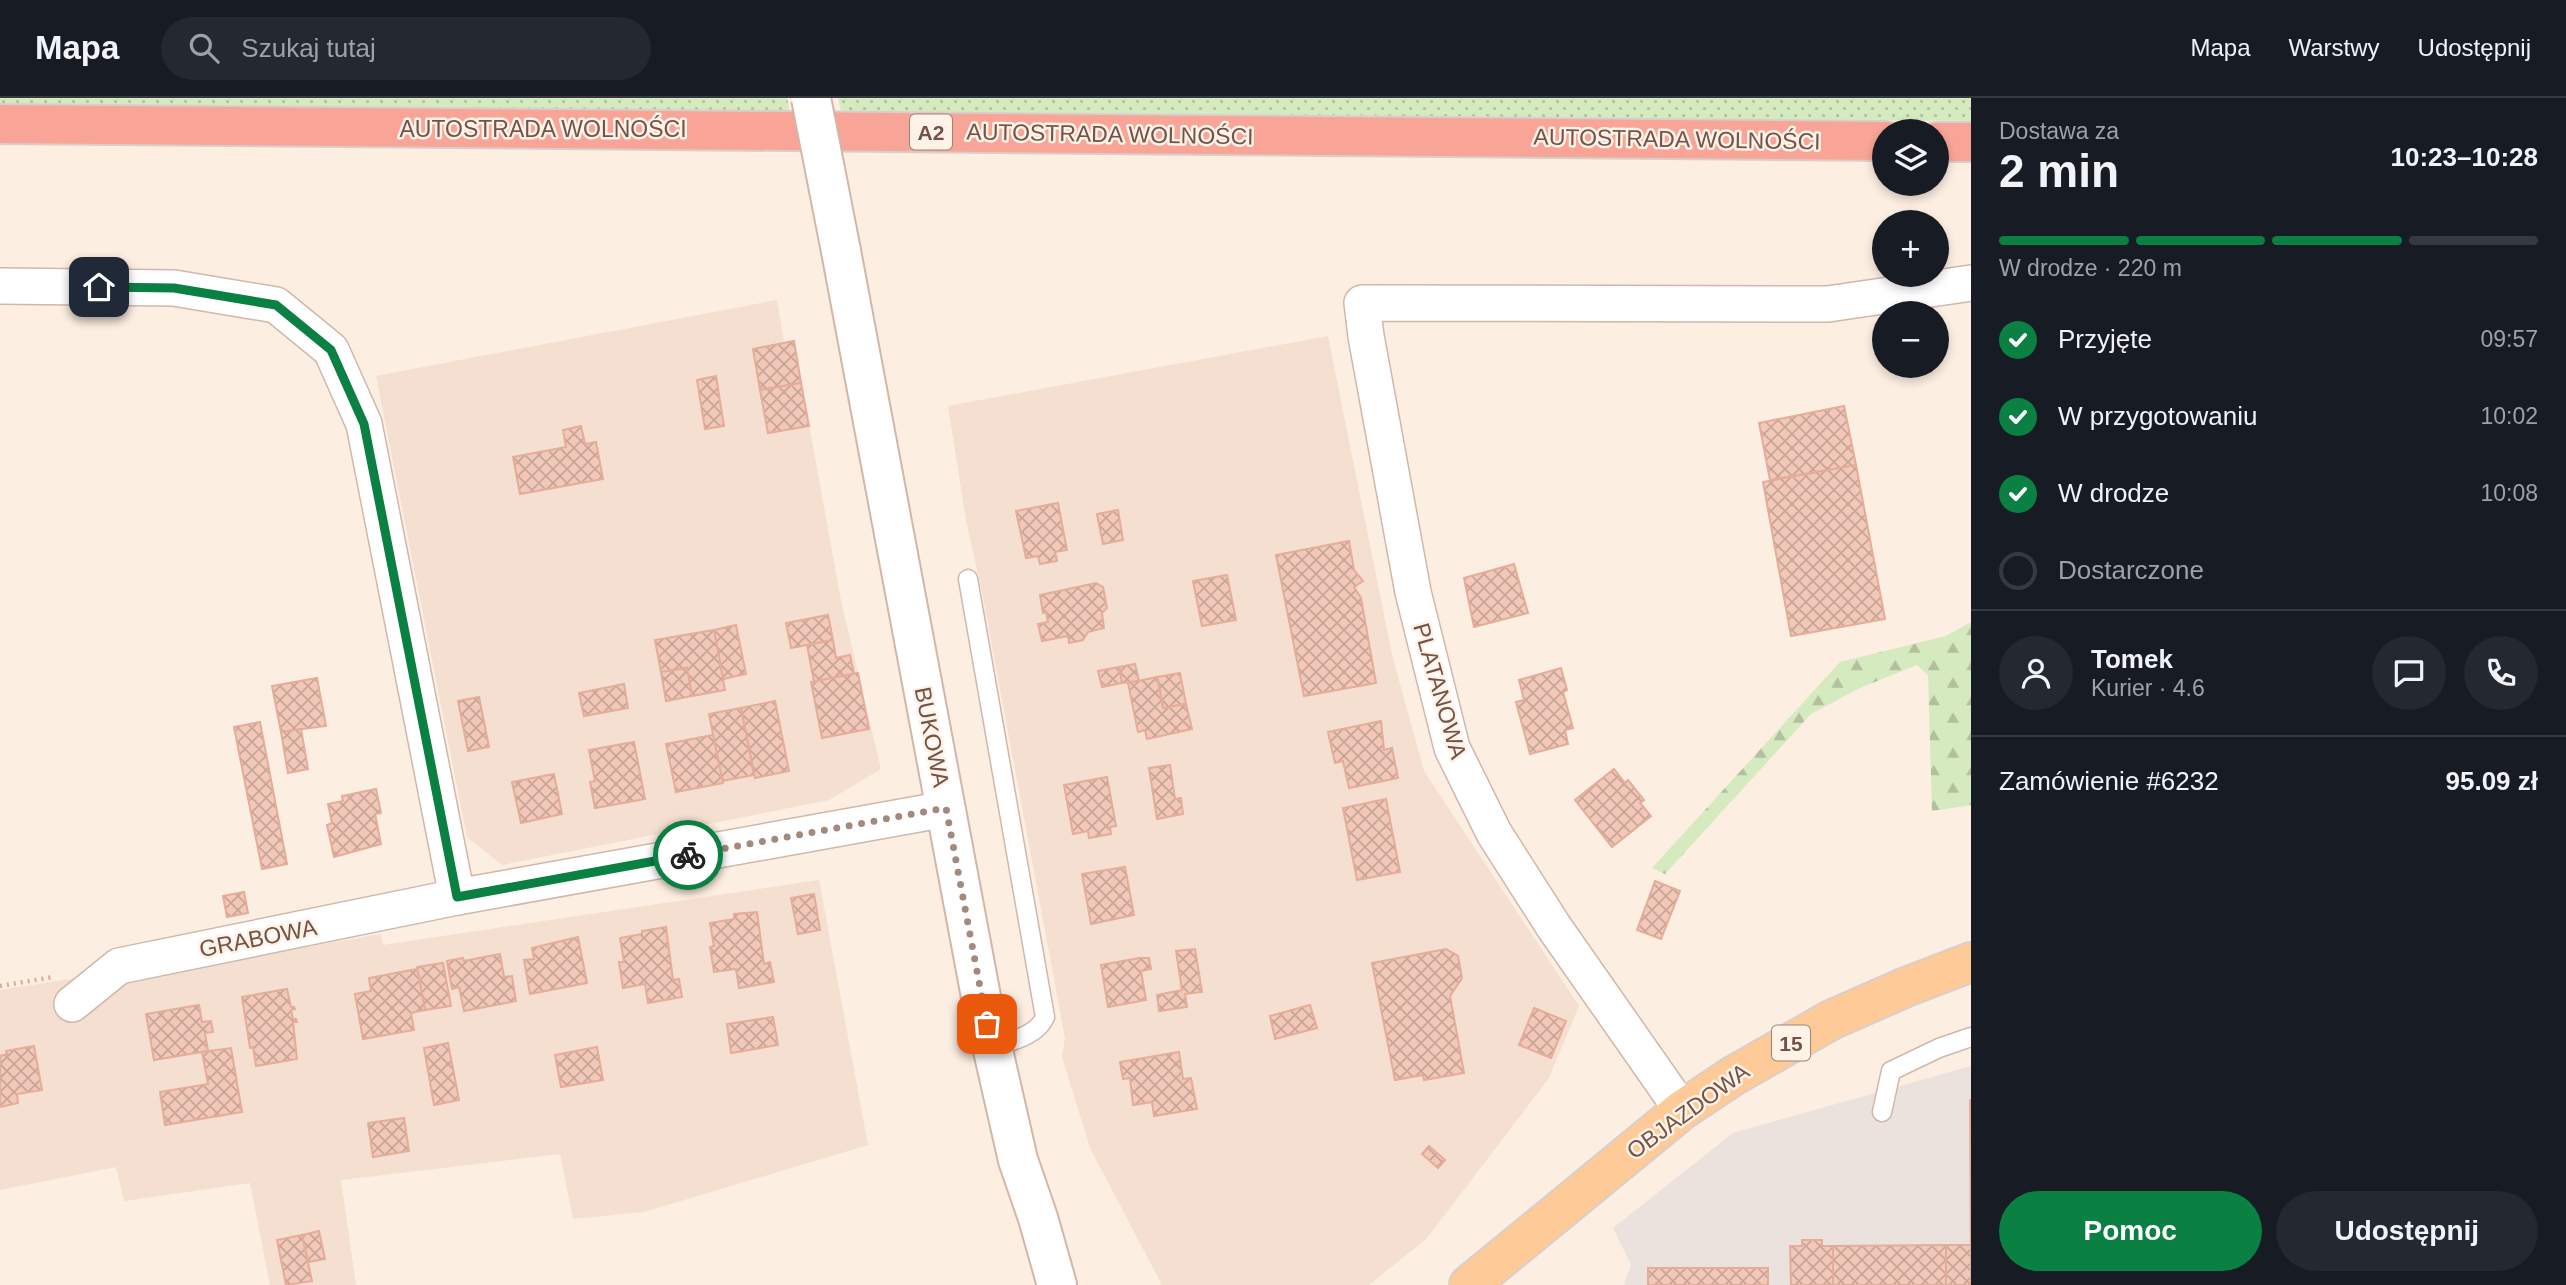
<!DOCTYPE html>
<html lang="pl">
<head>
<meta charset="utf-8">
<style>
	:root { --surface:#171b24; --page:#242831; --text:#f1f3f6; --muted:#9ea1a6; --line:#363941; --accent:#0b8043 }
	body { margin:0; font-family:Helvetica,sans-serif; background:var(--page); color:var(--text); height:100vh; display:flex; flex-direction:column; font-size:26px; white-space:nowrap }
	* { box-sizing:border-box; margin:0 }
	p { font-size:23px; color:var(--muted) }
	.icon { flex:none; width:38px; height:38px; fill:none; stroke:currentColor; stroke-width:2; stroke-linecap:round; stroke-linejoin:round }
	.map { position:relative; flex:1; overflow:hidden }
	.drawer { display:flex; flex-direction:column; background:var(--surface); width:595px }
	.drawer>* { flex:none }
	.tools { position:absolute; left:1872px; top:21px; display:grid; gap:14px }
	.tools a { display:grid; place-items:center; width:77px; height:77px; border-radius:50%; background:var(--surface); box-shadow:0 4px 10px #0003; font-size:35px }
	.pin { position:absolute; display:grid; place-items:center; width:60px; height:60px; color:#fff; margin:-30px; border-radius:14px; box-shadow:0 4px 10px #0006 }
	.courier { position:absolute; display:grid; place-items:center; width:70px; height:70px; margin:-35px; border:5px solid #0b8043; border-radius:50%; background:#fff; color:#222; box-shadow:0 2px 9px #0007 }
	.headline em { font-style:normal; font-weight:700 }
	.headline div { display:flex; flex-direction:column-reverse }
	.headline { display:flex; align-items:center; justify-content:space-between; height:119px; padding:0 28px }
	h1 { font-size:46px; font-weight:700; line-height:52px }
	.bar { display:grid; grid-template-columns:repeat(4,1fr); gap:10px 7px; align-content:center; height:84px; padding:0 28px }
	.bar i { height:9px; border-radius:5px; background:var(--line) }
	.bar .on { background:var(--accent) }
	.bar p { grid-column:span 4 }
	.line { display:flex; align-items:center; gap:18px; padding:0 28px; border-top:2px solid var(--line) }
	.line div { flex:1 }
	.round { display:grid; place-items:center; flex:none; width:74px; height:74px; border-radius:37px; background:var(--page) }
	ol { padding:0 28px; list-style:none }
	li { display:flex; align-items:center; gap:21px; height:77px }
	li p { margin-inline-start:auto }
	li .icon { padding:7px; border-radius:50%; background:var(--accent); color:#fff; stroke-width:4 }
	li:last-child { color:var(--muted) }
	li i { width:38px; height:38px; border:4px solid var(--line); border-radius:50% }
	.action { display:flex; gap:14px; margin-top:auto; padding:14px 28px }
	.action a { flex:1; height:80px; border-radius:42px; background:var(--accent); color:#fff; font-size:28px; font-weight:700; line-height:80px; text-align:center }
	.action a+a { background:var(--page); color:var(--text) }
	header { display:flex; align-items:center; gap:42px; box-sizing:border-box; height:98px; padding:0 35px; background:var(--surface); border-bottom:2px solid var(--line) }
	header strong { font-size:33px }
	nav { display:flex; gap:38px; margin-inline-start:auto; font-size:24px }
	.search { width:490px; height:63px; background:var(--page); display:flex; align-items:center; gap:18px; box-sizing:border-box; padding:0 24px; border-radius:38px; color:var(--muted); font-size:26px }
	main { display:flex; flex:1; min-height:0 }
	.map>svg:first-child { display:block }
</style>
</head>
<body>
<header>
<strong>Mapa</strong>
<div class="search"><svg class="icon" aria-label="search" viewBox="0 0 24 24"><circle cx="10" cy="10" r="6"/><path d="M15 15l6 6"/></svg>Szukaj tutaj</div>
<nav><a>Mapa</a><a>Warstwy</a><a>Udostępnij</a></nav>
</header>
<main>
<div class="map">
<svg width="1971" height="1187" viewBox="0 0 1971 1187">
	<defs>
		<pattern id="grass-dots" width="8" height="8" patternUnits="userSpaceOnUse" patternTransform="scale(1.75)"><rect width="8" height="8" fill="#d6eac0"/><path d="M2 2h.1M6 6h.1" fill="none" stroke="#b2c09e" stroke-width="1.8" stroke-linecap="round"/></pattern>
		<pattern id="forest-firs" width="22" height="20" patternUnits="userSpaceOnUse" patternTransform="scale(1.75)"><rect width="22" height="20" fill="#d6eac0"/><path d="M5 1l3.5 6h-7zM16 11l3.5 6h-7z" fill="#b2c09e"/></pattern>
		<pattern id="building-cross-hatch" width="8" height="8" patternUnits="userSpaceOnUse" patternTransform="scale(1.75)"><rect width="8" height="8" fill="#f2c8b8"/><path d="M0 0l8 8M0 8l8-8" fill="none" stroke="#c9a598"/></pattern>
	</defs>
	<rect width="100%" height="100%" fill="#fceee1"/>
	<g fill="#f4dfd0">
		<polygon points="777,202 784,244 794,243 841,503 881,671 829,702 502,767 467,739 376,278"/>
		<polygon points="1328,238 1392,557 1424,673 1579,908 1549,980 1427,1140 1369,1187 1162,1187 1090,1050 1062,959 1065,940 982,494 966,422 948,308"/>
		<polygon points="819,782 868,1047 644,1114 573,1121 560,1056 341,1082 356,1187 270,1187 250,1085 124,1103 116,1069 0,1092 0,892 76,880 216,865 381,836 383,847"/>
	</g>
	<polygon fill="#ebe2dd" points="1971,968 1971,1187 1624,1187 1631,1167 1613,1130 1733,1035"/>
	<g fill="url(#grass-dots)">
		<polygon points="0,0 787,0 790,15 0,6"/>
		<polygon points="838,0 1971,0 1971,23 841,13"/>
	</g>
	<polygon fill="url(#forest-firs)" points="1971,524 1971,707 1932,713 1928,577 1917,567 1860,590 1811,616 1665,776 1652,770 1840,564 1946,538"/>
	<g fill="url(#building-cross-hatch)" stroke="#e5ac99" stroke-width="2">
		<polygon points="794,243 801,285 760,292 753,251"/>
		<polygon points="716,278 724,328 705,331 697,282"/>
		<polygon points="801,285 809,328 768,335 760,292"/>
		<polygon points="1844,308 1856,367 1770,382 1759,325"/>
		<polygon points="581,328 585,346 596,344 603,381 520,396 513,359 566,349 563,332"/>
		<polygon points="1856,367 1885,521 1791,538 1763,384"/>
		<polygon points="1058,405 1067,452 1055,454 1057,463 1040,466 1038,458 1026,460 1016,413"/>
		<polygon points="1118,412 1123,442 1103,446 1097,416"/>
		<polygon points="1349,443 1354,472 1363,483 1354,489 1361,500 1376,585 1304,598 1276,457"/>
		<polygon points="1514,466 1528,515 1474,529 1464,480"/>
		<polygon points="1227,477 1236,522 1202,528 1193,483"/>
		<polygon points="1096,485 1103,489 1107,510 1102,515 1104,530 1088,534 1083,542 1069,545 1068,538 1042,543 1038,526 1048,524 1046,514 1043,515 1040,497"/>
		<polygon points="828,517 833,542 791,550 786,525"/>
		<polygon points="736,527 746,576 723,581 714,532"/>
		<polygon points="714,532 725,592 692,598 687,570 661,574 655,542"/>
		<polygon points="833,542 836,560 850,557 854,576 814,584 807,547"/>
		<polygon points="1135,566 1139,583 1122,585 1119,569"/>
		<polygon points="1119,569 1122,585 1102,589 1098,573"/>
		<polygon points="687,570 692,598 666,603 661,574"/>
		<polygon points="1561,570 1567,592 1563,594 1573,630 1565,632 1568,646 1530,656 1516,604 1524,602 1519,582"/>
		<polygon points="858,575 869,631 822,640 811,584"/>
		<polygon points="1180,575 1186,606 1163,610 1157,579"/>
		<polygon points="1157,579 1163,610 1186,606 1192,631 1147,641 1145,632 1138,634 1128,585"/>
		<polygon points="317,580 326,628 281,634 272,588"/>
		<polygon points="624,586 628,610 584,618 579,595"/>
		<polygon points="479,599 489,649 468,653 458,603"/>
		<polygon points="775,603 789,673 755,680 741,610"/>
		<polygon points="741,610 754,677 722,683 709,616"/>
		<polygon points="1381,623 1384,652 1392,650 1398,680 1349,690 1343,663 1335,665 1328,634"/>
		<polygon points="260,624 287,766 262,771 234,629"/>
		<polygon points="301,631 308,671 288,675 281,634"/>
		<polygon points="713,637 723,685 676,694 666,646"/>
		<polygon points="634,644 645,701 595,710 590,684 595,683 589,652"/>
		<polygon points="1170,667 1175,701 1181,700 1183,716 1157,721 1149,670"/>
		<polygon points="1614,671 1625,685 1628,682 1644,702 1640,705 1651,718 1612,749 1575,702"/>
		<polygon points="554,676 562,716 521,725 512,684"/>
		<polygon points="1107,679 1116,728 1110,729 1111,736 1089,740 1088,733 1073,736 1064,687"/>
		<polygon points="376,691 381,715 375,716 381,746 334,759 327,727 332,725 328,706 343,703 342,698"/>
		<polygon points="1386,701 1400,774 1357,782 1343,710"/>
		<polygon points="1125,769 1134,817 1091,826 1082,776"/>
		<polygon points="1655,783 1680,793 1661,841 1637,832"/>
		<polygon points="244,794 248,815 227,819 223,798"/>
		<polygon points="814,796 820,832 798,836 791,800"/>
		<polygon points="757,814 764,866 770,864 774,884 739,890 736,871 714,874 710,849 714,848 710,825 734,821 734,816"/>
		<polygon points="666,829 673,882 679,881 682,899 648,905 645,886 623,890 619,864 624,864 620,840 642,836 642,833"/>
		<polygon points="578,839 587,885 530,896 524,862 534,861 532,850"/>
		<polygon points="1195,851 1202,894 1185,896 1187,909 1159,913 1157,897 1182,892 1176,853"/>
		<polygon points="1446,851 1458,858 1462,880 1450,898 1464,975 1424,982 1423,977 1395,982 1372,865"/>
		<polygon points="500,856 504,879 512,878 516,903 464,913 459,889 452,891 447,863 463,860 464,863"/>
		<polygon points="1139,860 1149,860 1151,871 1141,873 1146,902 1108,909 1101,867"/>
		<polygon points="443,865 451,908 425,912 417,869"/>
		<polygon points="417,871 425,912 411,915 414,932 363,941 355,896 371,893 369,880"/>
		<polygon points="287,891 291,909 294,909 295,911 291,912 293,921 296,921 297,924 293,924 297,961 256,968 253,949 250,950 242,899"/>
		<polygon points="199,907 202,924 211,923 213,934 205,935 208,953 154,962 146,916"/>
		<polygon points="1310,907 1317,930 1275,941 1270,918"/>
		<polygon points="1534,910 1566,923 1551,960 1519,947"/>
		<polygon points="773,919 778,947 731,955 727,926"/>
		<polygon points="448,945 459,1002 434,1007 424,950"/>
		<polygon points="34,948 42,992 17,996 18,1005 0,1009 0,958 7,956 6,953"/>
		<polygon points="597,949 603,982 561,989 555,957"/>
		<polygon points="231,950 242,1014 165,1027 160,994 208,986 202,954"/>
		<polygon points="1179,954 1183,981 1191,980 1197,1011 1154,1018 1152,1004 1133,1007 1130,980 1123,981 1120,964"/>
		<polygon points="1970,1001 1971,1187 1946,1187 1946,1147 1971,1147"/>
		<polygon points="404,1020 409,1053 373,1059 368,1025"/>
		<polygon points="1429,1048 1445,1062 1438,1070 1422,1056"/>
		<polygon points="319,1133 325,1161 308,1164 302,1137"/>
		<polygon points="302,1137 312,1183 286,1187 277,1142"/>
		<polygon points="1802,1142 1822,1142 1822,1148 1833,1148 1833,1187 1791,1187 1790,1148 1802,1148"/>
		<polygon points="1946,1147 1946,1187 1833,1187 1833,1148"/>
		<rect x="1648" y="1170" width="120" height="17"/>
	</g>
	<g fill="none" stroke-linecap="round" stroke-linejoin="round">
		<g stroke="#d0b7ab" stroke-width="21">
			<g id="lane">
				<path d="M968,481L1045,919C1037,938 1011,943 993,949"/>
				<polyline points="1882,1014 1891,973 1939,950 1971,939"/>
			</g>
		</g>
		<g stroke="#d0b7ab" stroke-width="38">
			<g id="street">
				<polyline points="0,188 174,190 276,207 331,252 364,326 457,799 946,711"/>
				<polyline points="72,906 119,868 457,799"/>
				<polyline points="1682,1012 1554,829 1494,735 1452,650 1413,494 1366,238 1362,205 1828,206 1971,185"/>
			</g>
		</g>
		<g stroke="#d3b6a8" stroke-width="42">
			<polyline id="secondary" points="841,153 982,904 1018,1062 1038,1120 1057,1187"/>
		</g>
		<g stroke="#d8cfcc" stroke-width="42">
			<polyline id="primary" points="1469,1187 1682,1012 1733,978 1831,922 1906,889 1971,864"/>
		</g>
		<g stroke="#d8cfcc" stroke-width="42">
			<g id="highway">
				<polyline points="0,26 1885,43"/>
				<polyline points="1937,44 1971,44"/>
			</g>
		</g>
		<polyline stroke="#d7ab9c" stroke-width="4.5" stroke-dasharray="2 5" stroke-linecap="butt" points="0,888 53,879"/>
		<use href="#lane" stroke="#fff" stroke-width="18"/>
		<use href="#street" stroke="#fff" stroke-width="35"/>
		<use href="#secondary" stroke="#fff" stroke-width="38"/>
		<use href="#primary" stroke="#fdca98" stroke-width="38"/>
		<use href="#highway" stroke="#f8a497" stroke-width="38"/>
		<g stroke="#d3b6a8" stroke-width="42" stroke-linecap="butt">
			<polyline id="secondary-bridge" points="811,0 841,153"/>
		</g>
		<use href="#secondary-bridge" stroke="#fff" stroke-width="38"/>
	</g>
	<g fill="none" stroke-linecap="round" stroke-linejoin="round">
		<polyline stroke="#a4897e" stroke-width="7" stroke-dasharray="0 12.6" points="688,757 946,710 987,926"/>
		<polyline stroke="#0b8043" stroke-width="9" points="99,189 174,190 276,207 331,252 364,326 457,799 688,757"/>
	</g>
	<g text-anchor="middle" dominant-baseline="central" stroke-width="5" stroke-linejoin="round" paint-order="stroke">
		<g fill="#fff3e8" stroke="#9e8278" stroke-width="2">
			<rect x="910" y="16.5" width="42" height="35" rx="5"/>
			<rect x="1772" y="927.5" width="38" height="35" rx="5"/>
		</g>
		<g font-size="21" font-weight="bold" fill="#745248">
			<text x="931" y="34">A2</text>
			<text x="1791" y="945">15</text>
		</g>
		<g font-size="23" fill="#745248" stroke="#fff3e8">
			<text x="543" y="31">AUTOSTRADA WOLNOŚCI</text>
			<text transform="translate(1110 36) rotate(1)">AUTOSTRADA WOLNOŚCI</text>
			<text transform="translate(1677 41) rotate(1)">AUTOSTRADA WOLNOŚCI</text>
			<text transform="translate(1440 593) rotate(74)">PLATANOWA</text>
			<text transform="translate(932 639) rotate(79)">BUKOWA</text>
			<text transform="translate(258 840) rotate(-11)">GRABOWA</text>
			<text transform="translate(1688 1013) rotate(-36)">OBJAZDOWA</text>
		</g>
	</g>
</svg>
<div class="tools">
<a><svg class="icon" aria-label="layers" viewBox="0 0 24 24"><path d="M12 4l9 5-9 5-9-5zM3 14l9 5 9-5"/></svg></a>
<a>+</a>
<a>−</a>
</div>
<div class="pin" style="left:987px;top:926px;background:#ea580c"><svg class="icon" aria-label="bag" viewBox="0 0 24 24"><path d="M5 8h14l-1 12H6zM9 8a3 3 0 0 1 6 0"/></svg></div>
<div class="pin" style="left:99px;top:189px;background:#1f2937"><svg class="icon" aria-label="home" viewBox="0 0 24 24"><path d="M3 11l9-7 9 7M6 9v11h12V9"/></svg></div>
<div class="courier" style="left:688px;top:757px"><svg class="icon" aria-label="bike" viewBox="0 0 24 24"><circle cx="6" cy="16" r="4"/><circle cx="18" cy="16" r="4"/><path d="M6 16l4-8h5l3 8M10 8l3 8H6M13 5h3"/></svg></div>
</div>
<section class="drawer">
<div class="headline"><div><h1>2 min</h1><p>Dostawa za</p></div><em>10:23–10:28</em></div>
<div class="bar"><i class="on"></i><i class="on"></i><i class="on"></i><i></i><p>W drodze · 220 m</p></div>
<ol>
<li><svg class="icon" aria-label="check" viewBox="0 0 24 24"><path d="M5 12l5 5 9-10"/></svg>Przyjęte<p>09:57</p></li>
<li><svg class="icon" aria-label="check" viewBox="0 0 24 24"><path d="M5 12l5 5 9-10"/></svg>W przygotowaniu<p>10:02</p></li>
<li><svg class="icon" aria-label="check" viewBox="0 0 24 24"><path d="M5 12l5 5 9-10"/></svg>W drodze<p>10:08</p></li>
<li><i></i>Dostarczone</li>
</ol>
<div class="line" style="height:126px"><a class="round"><svg class="icon" aria-label="person" viewBox="0 0 24 24"><circle cx="12" cy="8" r="4"/><path d="M4 21q1-7 8-7t8 7"/></svg></a><div><b>Tomek</b><p>Kurier · 4.6</p></div><a class="round"><svg class="icon" aria-label="chat" viewBox="0 0 24 24"><path d="M4 5h16v11H9l-5 4z"/></svg></a><a class="round"><svg class="icon" aria-label="phone" viewBox="0 0 24 24"><path d="M5 4h4l2 5-3 2q2 4 5 5l2-3 5 2v4C11 20 4 13 5 4z"/></svg></a></div>
<div class="line" style="height:91px"><div>Zamówienie #6232</div><b>95.09 zł</b></div>
<div class="action"><a>Pomoc</a><a>Udostępnij</a></div>
</section>
</main>
</body>
</html>
